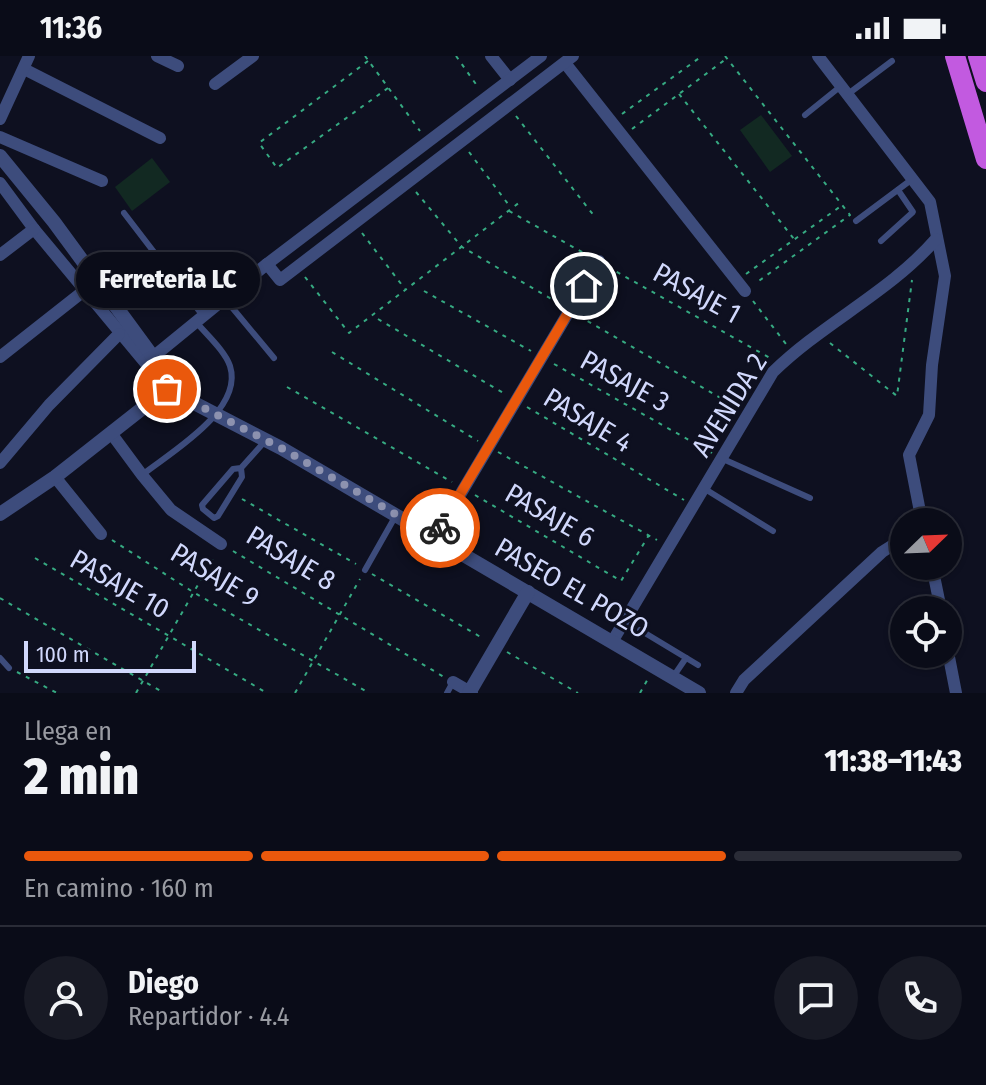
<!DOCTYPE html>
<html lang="es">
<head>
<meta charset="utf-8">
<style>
	:root { --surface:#0a0c18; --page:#181a25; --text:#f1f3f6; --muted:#999ba2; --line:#2a2c37; --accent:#ea580c }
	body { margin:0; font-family:"Fira Sans Condensed",sans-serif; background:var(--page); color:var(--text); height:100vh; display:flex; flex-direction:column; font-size:30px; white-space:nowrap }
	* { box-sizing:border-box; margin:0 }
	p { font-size:26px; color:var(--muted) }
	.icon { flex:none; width:44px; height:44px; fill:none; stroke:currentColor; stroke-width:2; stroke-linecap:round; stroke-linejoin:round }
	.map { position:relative; height:637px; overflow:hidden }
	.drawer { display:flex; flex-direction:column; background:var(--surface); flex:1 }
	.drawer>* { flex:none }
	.needle { width:52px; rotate:67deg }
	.tools { position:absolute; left:890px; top:452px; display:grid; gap:16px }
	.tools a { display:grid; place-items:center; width:72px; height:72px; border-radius:50%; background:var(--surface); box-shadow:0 2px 6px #0004,0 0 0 2px var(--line); font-size:40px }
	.scale { position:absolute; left:24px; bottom:20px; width:172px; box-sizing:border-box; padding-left:8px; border:4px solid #d1d8fc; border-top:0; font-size:22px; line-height:28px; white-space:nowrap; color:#d1d8fc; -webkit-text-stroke:6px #0e1020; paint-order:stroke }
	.pin { position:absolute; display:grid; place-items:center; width:68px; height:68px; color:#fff; margin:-34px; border:4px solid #fff; border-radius:50%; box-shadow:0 2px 8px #0007 }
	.courier { position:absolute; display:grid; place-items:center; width:80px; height:80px; margin:-40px; border:6px solid #ea580c; border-radius:50%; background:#fff; color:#222; box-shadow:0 2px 10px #0007 }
	.bubble { position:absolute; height:56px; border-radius:28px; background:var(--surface); box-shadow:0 2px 6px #0004,0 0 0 2px var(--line); font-size:26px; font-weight:800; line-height:56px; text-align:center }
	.head em { font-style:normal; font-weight:800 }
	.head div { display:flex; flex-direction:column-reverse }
	.head { display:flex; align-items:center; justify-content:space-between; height:136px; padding:0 24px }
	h1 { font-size:52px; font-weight:800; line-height:60px }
	.bar { display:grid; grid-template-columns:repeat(4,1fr); gap:12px 8px; align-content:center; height:96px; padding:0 24px }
	.bar i { height:10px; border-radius:6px; background:var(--line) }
	.bar .on { background:var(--accent) }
	.bar p { grid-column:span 4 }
	.line { display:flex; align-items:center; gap:20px; padding:0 24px; border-top:2px solid var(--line) }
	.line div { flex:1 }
	.round { display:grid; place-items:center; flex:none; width:84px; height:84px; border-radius:42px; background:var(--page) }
	.status { display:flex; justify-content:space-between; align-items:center; height:56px; padding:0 40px; background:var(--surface); direction:ltr }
	.status svg { height:22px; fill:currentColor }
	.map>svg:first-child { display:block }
</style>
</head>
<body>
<div class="status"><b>11:36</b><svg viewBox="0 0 49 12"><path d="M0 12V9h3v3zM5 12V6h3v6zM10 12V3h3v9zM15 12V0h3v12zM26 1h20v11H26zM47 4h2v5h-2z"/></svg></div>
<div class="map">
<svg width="986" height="637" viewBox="0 0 986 637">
	<rect width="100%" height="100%" fill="#0e1020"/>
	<g fill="#122922">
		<polygon points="761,59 792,100 770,116 740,74"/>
		<polygon points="152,102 170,126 132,155 115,131"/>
	</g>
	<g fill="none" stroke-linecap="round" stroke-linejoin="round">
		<g stroke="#36aa82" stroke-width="2" stroke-dasharray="4 6" stroke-linecap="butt">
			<polyline points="365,0 420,75"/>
			<polyline points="456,0 478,31"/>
			<polyline points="725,0 850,159 756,227"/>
			<polyline points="368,5 259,87 277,112 388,32"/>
			<polyline points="679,38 794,183"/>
			<polyline points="622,58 702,0"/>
			<polyline points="516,60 595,161"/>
			<polyline points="632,73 726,3"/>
			<polyline points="469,96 511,152"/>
			<polyline points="416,136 462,191 560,248"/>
			<polyline points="509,155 589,200"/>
			<polyline points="362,177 405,233"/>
			<polyline points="608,211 770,302"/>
			<polyline points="746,218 841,150"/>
			<polyline points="305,221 349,277 520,146"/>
			<polyline points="424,235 531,295"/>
			<polyline points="753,245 786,288"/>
			<polyline points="579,260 736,351"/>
			<polyline points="378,263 505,338"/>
			<polyline points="830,287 897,340 912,224"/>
			<polyline points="332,296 478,385"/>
			<polyline points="554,308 712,397"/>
			<polyline points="287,331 452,426"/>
			<polyline points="527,351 684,444"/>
			<polyline points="498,396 657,484"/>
			<polyline points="475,439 621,525 649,479"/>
			<polyline points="242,443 356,508"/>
			<polyline points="112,484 193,536 369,637"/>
			<polyline points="233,495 444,621"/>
			<polyline points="35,502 267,637"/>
			<polyline points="372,518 484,583"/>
			<polyline points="0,542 164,637"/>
			<polyline points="507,596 578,637"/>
			<polyline points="17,616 57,637"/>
			<polyline points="136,637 215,499"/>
			<polyline points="295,637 360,523"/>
			<polyline points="640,637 649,621"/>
		</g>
		<g stroke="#3d4c7c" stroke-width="6">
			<polyline points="848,38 892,5"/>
			<polyline points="805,59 841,30"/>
			<polyline points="124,157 203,260"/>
			<polyline points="856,165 911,124"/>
			<polyline points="881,185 913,156 898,134"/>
			<polyline points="225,243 274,302"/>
			<polyline points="723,403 810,442"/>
			<polyline points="241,412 242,421 218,460 214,462 203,453 202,449 233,413 241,412 266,384"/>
			<path d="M142,419C171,396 244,354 230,310C225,295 207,279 196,266"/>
			<polyline points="705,433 773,475"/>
			<polyline points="365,514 395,461"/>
			<polyline points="640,574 698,609"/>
			<polyline points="0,602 9,612"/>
			<polyline points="673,621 686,602"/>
			<polyline points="447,637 453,626"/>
		</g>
		<g stroke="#3d4c7c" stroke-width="12">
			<polyline points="157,0 178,10"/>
			<polyline points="491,0 510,24"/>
			<polyline points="818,0 930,146 945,220 932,309 929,359 909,399 922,466"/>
			<polyline points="565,7 745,235"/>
			<polyline points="24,13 160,82"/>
			<polyline points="215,28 253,0"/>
			<polyline points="0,63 29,0"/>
			<polyline points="0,81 102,125"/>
			<polyline points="0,127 34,173 162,327"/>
			<polyline points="0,199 34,173"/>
			<polyline points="267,208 280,224 573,0"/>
			<polyline points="0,301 85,234"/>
			<polyline points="153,301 267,208 541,0"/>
			<polyline points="111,377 142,419 171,454 221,488"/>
			<polyline points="0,407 49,349 119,278"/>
			<polyline points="55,421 101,478"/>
			<polyline points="435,481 599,205"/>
			<polyline points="932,510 941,554"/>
			<path d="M612,586L773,316C823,267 890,236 936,183"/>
			<polyline points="948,596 956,637"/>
			<polyline points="453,626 472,637"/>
			<polyline points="736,637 744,624 882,496 904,482"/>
		</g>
		<g stroke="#3d4c7c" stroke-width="14">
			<polyline points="0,100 54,166 153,301 167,333 281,392 699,637"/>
			<polyline points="0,458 55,421 167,333"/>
			<polyline points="469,637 528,536"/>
		</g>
		<g stroke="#c25ae0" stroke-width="20">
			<polyline points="955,0 986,103"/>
			<polyline points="978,0 986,26"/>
		</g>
	</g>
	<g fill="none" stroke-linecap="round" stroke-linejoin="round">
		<polyline stroke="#8d92af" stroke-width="8" stroke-dasharray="0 14.4" points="167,333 281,392 435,481 440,472"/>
		<polyline stroke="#ea580c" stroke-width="10" points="440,472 584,230"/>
	</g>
	<g text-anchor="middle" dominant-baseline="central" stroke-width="6" stroke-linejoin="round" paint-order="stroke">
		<g font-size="28" fill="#d1d8fc" stroke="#0e1020">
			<text transform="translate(697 237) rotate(29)">PASAJE 1</text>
			<text transform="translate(625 325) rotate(29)">PASAJE 3</text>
			<text transform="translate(729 349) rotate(-58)">AVENIDA 2</text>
			<text transform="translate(588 364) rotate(31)">PASAJE 4</text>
			<text transform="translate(550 459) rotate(30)">PASAJE 6</text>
			<text transform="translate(291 502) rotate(31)">PASAJE 8</text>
			<text transform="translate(215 519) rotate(31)">PASAJE 9</text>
			<text transform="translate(120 528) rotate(30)">PASAJE 10</text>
			<text transform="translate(572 532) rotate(30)">PASEO EL POZO</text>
		</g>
	</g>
</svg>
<div class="tools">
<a><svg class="needle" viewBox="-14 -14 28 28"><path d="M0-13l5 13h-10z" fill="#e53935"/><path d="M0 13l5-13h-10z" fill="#999ba2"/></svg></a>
<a><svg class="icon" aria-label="locate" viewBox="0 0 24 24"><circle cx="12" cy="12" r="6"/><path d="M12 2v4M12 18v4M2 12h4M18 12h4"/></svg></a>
</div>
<div class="scale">100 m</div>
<div class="pin" style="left:167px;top:333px;background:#ea580c"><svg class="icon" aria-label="bag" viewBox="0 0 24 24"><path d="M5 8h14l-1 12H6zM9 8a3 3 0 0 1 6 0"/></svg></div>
<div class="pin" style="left:584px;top:230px;background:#1f2937"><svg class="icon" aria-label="home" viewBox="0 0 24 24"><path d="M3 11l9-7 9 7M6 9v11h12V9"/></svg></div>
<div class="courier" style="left:440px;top:472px"><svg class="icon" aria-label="bike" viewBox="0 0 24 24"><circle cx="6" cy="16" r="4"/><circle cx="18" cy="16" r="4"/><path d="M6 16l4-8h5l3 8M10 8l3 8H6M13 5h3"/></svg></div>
<div class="bubble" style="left:76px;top:196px;width:184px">Ferreteria LC</div>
</div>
<section class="drawer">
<div class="head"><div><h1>2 min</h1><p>Llega en</p></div><em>11:38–11:43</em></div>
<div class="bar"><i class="on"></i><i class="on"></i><i class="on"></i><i></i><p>En camino · 160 m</p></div>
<div class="line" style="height:144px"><a class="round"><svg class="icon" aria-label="person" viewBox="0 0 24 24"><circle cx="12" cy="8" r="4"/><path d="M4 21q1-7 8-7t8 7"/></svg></a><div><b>Diego</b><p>Repartidor · 4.4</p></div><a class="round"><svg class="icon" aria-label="chat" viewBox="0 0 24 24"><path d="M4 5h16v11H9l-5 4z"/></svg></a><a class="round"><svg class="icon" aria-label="phone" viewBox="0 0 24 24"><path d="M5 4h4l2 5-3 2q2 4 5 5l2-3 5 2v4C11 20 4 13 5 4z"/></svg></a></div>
</section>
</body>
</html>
